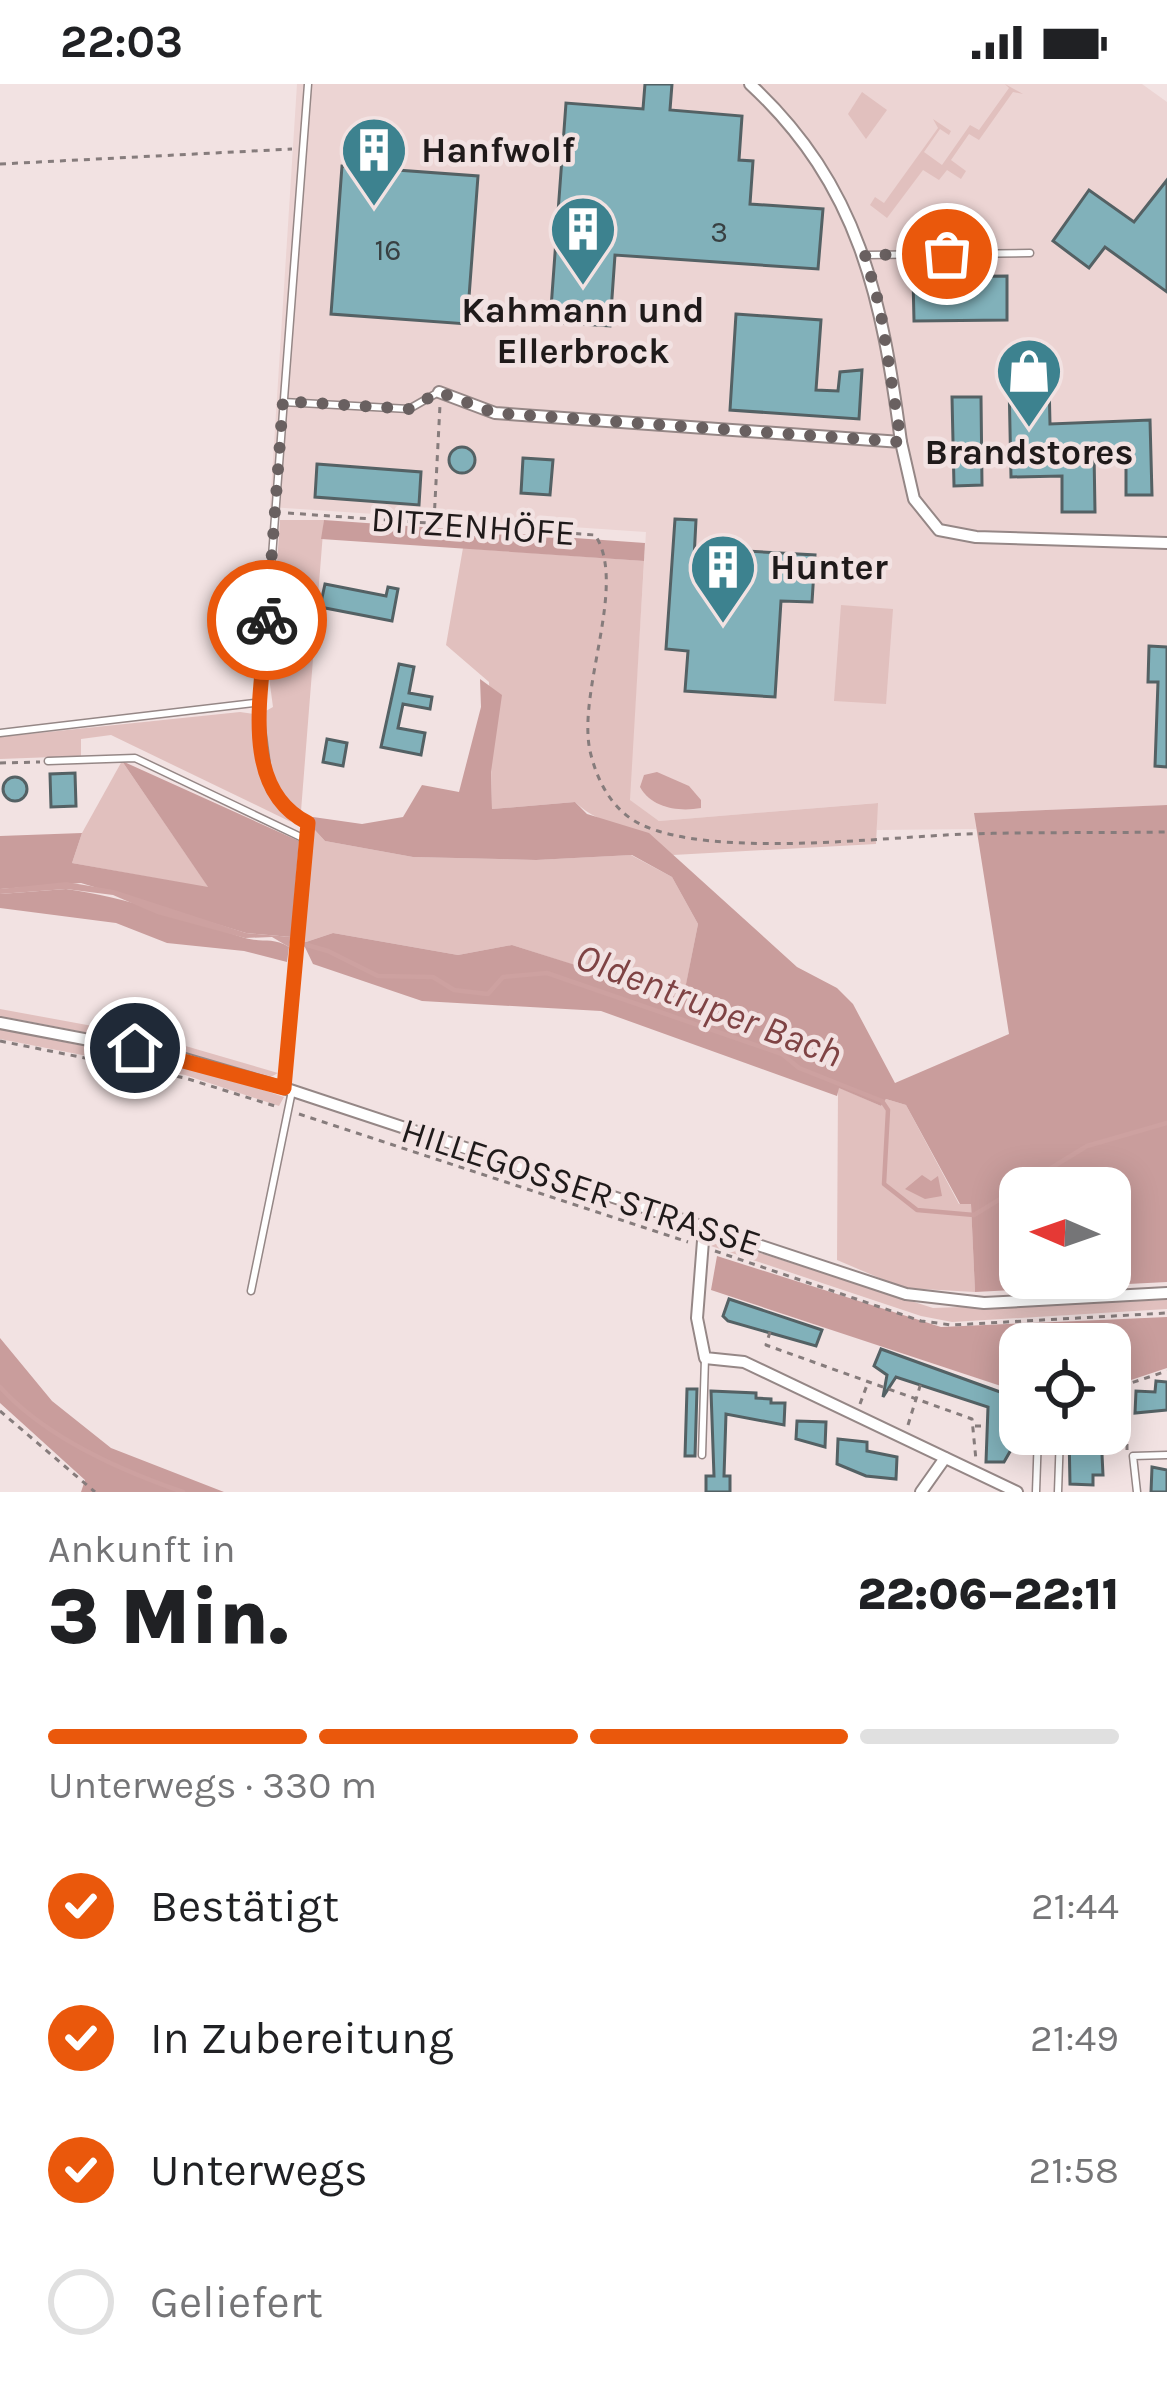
<!DOCTYPE html>
<html lang="de">
<head>
<meta charset="utf-8">
<style>
	:root { --surface:#fff; --page:#f2f2f2; --text:#202124; --muted:#757577; --line:#e0e0e0; --accent:#ea580c }
	body { margin:0; font-family:Karla,sans-serif; background:var(--page); color:var(--text); height:100vh; display:flex; flex-direction:column; font-size:45px; white-space:nowrap }
	* { box-sizing:border-box; margin:0 }
	p { font-size:39px; color:var(--muted) }
	.icon { flex:none; width:66px; height:66px; fill:none; stroke:currentColor; stroke-width:2; stroke-linecap:round; stroke-linejoin:round }
	.map { position:relative; height:1408px; overflow:hidden }
	.side { display:flex; flex-direction:column; background:var(--surface); flex:1 }
	.side>* { flex:none }
	.needle { width:78px; rotate:272deg }
	.buttons { position:absolute; left:999px; top:1083px; display:grid; gap:24px }
	.buttons a { display:grid; place-items:center; width:132px; height:132px; border-radius:24px; background:var(--surface); box-shadow:0 6px 30px #0003; font-size:60px }
	.pin { position:absolute; display:grid; place-items:center; width:102px; height:102px; color:#fff; margin:-51px; border:6px solid #fff; border-radius:50%; box-shadow:0 3px 12px #0007 }
	.courier { position:absolute; display:grid; place-items:center; width:120px; height:120px; margin:-60px; border:9px solid #ea580c; border-radius:50%; background:#fff; color:#222; box-shadow:0 3px 15px #0007 }
	.overview em { font-style:normal; font-weight:800 }
	.overview div { display:flex; flex-direction:column-reverse }
	.overview { display:flex; align-items:center; justify-content:space-between; height:204px; padding:0 48px }
	h1 { font-size:78px; font-weight:800; line-height:90px }
	.bar { display:grid; grid-template-columns:repeat(4,1fr); gap:18px 12px; align-content:center; height:144px; padding:0 48px }
	.bar i { height:15px; border-radius:9px; background:var(--line) }
	.bar .current { background:var(--accent) }
	.bar p { grid-column:span 4 }
	ol { padding:0 48px; list-style:none }
	li { display:flex; align-items:center; gap:36px; height:132px }
	li p { margin-inline-start:auto }
	li .icon { padding:12px; border-radius:50%; background:var(--accent); color:#fff; stroke-width:4 }
	li:last-child { color:var(--muted) }
	li i { width:66px; height:66px; border:6px solid var(--line); border-radius:50% }
	.status { display:flex; justify-content:space-between; align-items:center; height:84px; padding:0 60px; background:var(--surface); direction:ltr }
	.status svg { height:33px; fill:currentColor }
	.map>svg:first-child { display:block }
</style>
</head>
<body>
<div class="status"><b>22:03</b><svg viewBox="0 0 49 12"><path d="M0 12V9h3v3zM5 12V6h3v6zM10 12V3h3v9zM15 12V0h3v12zM26 1h20v11H26zM47 4h2v5h-2z"/></svg></div>
<div class="map">
<svg width="1167" height="1408" viewBox="0 0 1167 1408">
	<rect width="100%" height="100%" fill="#f2e2e2"/>
	<polygon fill="#ecd4d3" points="297,0 1142,0 1167,18 1167,721 975,729 976,745 877,746 877,719 659,737 629,716 646,448 270,423"/>
	<g fill="#e1c0be">
		<polygon points="1005,0 1023,10 1013,8 979,56 969,50 951,76 966,87 961,95 947,86 939,96 923,86 887,134 870,121 875,113 884,119 938,44 933,35 951,47 949,51 940,45 924,68 942,81 970,41 979,46 1009,4"/>
		<polygon points="862,8 887,26 866,55 848,30"/>
		<path d="M280,436H324L301,727C266,702 269,669 264,628L273,623L269,593Z"/>
		<path d="M463,464L644,477L630,716L659,737L878,719L876,760L673,771C637,738 604,746 575,718L492,725L489,598L446,561Z"/>
		<polygon points="841,521 893,525 886,620 834,617"/>
		<polygon points="240,628 254,630 261,695 291,738 111,651 81,655 81,672 0,675 0,653"/>
		<polygon points="122,677 209,804 72,779 82,749"/>
		<polygon points="313,744 325,757 413,773 536,776 631,771 672,793 698,840 683,916 512,861 458,871 333,849 303,859"/>
		<polygon points="0,925 158,954 278,989 269,994 152,961 0,932"/>
		<polygon points="0,945 210,988 284,1013 279,1022 185,991 0,955"/>
		<polygon points="838,1003 881,1022 886,1015 906,1021 959,1120 971,1119 975,1208 903,1204 837,1176"/>
		<polygon points="722,1157 933,1224 1167,1216 1167,1225 952,1238 921,1232 711,1162"/>
	</g>
	<g fill="#c99d9c" fill-rule="evenodd">
		<polygon points="324,436 645,459 644,477 321,455"/>
		<path d="M480,595L502,611L491,688L492,725L575,718L587,730L649,749L797,883L837,904L853,920L895,999L1009,950L974,729L1167,721V1198L975,1208L971,1120H960L906,1021L886,1015L881,1022L839,1004L837,1012L601,927L422,917L313,880L303,859L333,849L458,871L512,861L683,915L698,840L672,793L632,771L536,776L413,773L325,757L313,744V733L362,740L403,733L422,701L459,708L481,623ZM1020,1104H1110V1194H1020Z"/>
		<polygon points="122,677 299,757 291,853 246,849 81,799 0,805 0,752 82,749 72,779 208,803"/>
		<path d="M66,805C127,813 187,836 245,854C263,859 272,853 289,863L287,878L244,867L167,859L116,839L0,824V810Z"/>
		<polygon points="717,1172 941,1243 1167,1233 1167,1284 1110,1303 1110,1260 1020,1260 1020,1305 1007,1304 711,1206"/>
		<polygon points="0,1254 52,1317 111,1364 224,1408 81,1408 85,1396 0,1319"/>
	</g>
	<g fill="#cda1a0">
		<path d="M657,688L689,702L701,716V724C678,728 652,724 640,703L644,691Z"/>
		<polygon points="66,798 114,806 246,849 291,853 289,863 272,853 245,854 157,830 113,811 66,805 0,810 0,805"/>
		<polygon points="922,1091 931,1097 938,1092 942,1112 925,1115 905,1105"/>
	</g>
	<g fill="none" stroke-linecap="round" stroke-linejoin="round">
		<g stroke="#cda1a0" stroke-width="4.5">
			<polyline points="286,855 328,867 378,892 433,893 454,906 488,910 503,893 547,889 782,970 799,984 882,1017 888,1026 884,1100 917,1126 974,1131 1087,1062 1167,1039"/>
			<path d="M0,1303C45,1353 119,1386 183,1408"/>
		</g>
	</g>
	<g fill="#81b1ba" stroke="#546164" stroke-width="3">
		<polygon points="645,0 672,0 670,26 742,32 739,76 753,77 750,120 823,125 818,185 615,171 610,242 550,238 566,19 643,25"/>
		<polygon points="342,82 478,92 467,240 331,230"/>
		<polygon points="1167,96 1167,208 1105,163 1089,184 1053,157 1089,106 1134,138"/>
		<polygon points="1007,192 1007,236 914,237 913,193"/>
		<polygon points="736,230 821,236 816,306 838,307 840,288 862,286 859,335 730,326"/>
		<polygon points="1009,297 1049,297 1050,340 1150,336 1152,411 1126,411 1126,368 1094,368 1095,428 1062,428 1062,392 1011,393"/>
		<polygon points="952,313 981,313 982,401 954,402"/>
		<circle cx="462" cy="376" r="13"/>
		<polygon points="523,374 553,376 550,411 521,409"/>
		<polygon points="317,380 421,388 419,421 315,413"/>
		<polygon points="675,435 696,436 694,475 730,477 730,466 815,471 812,518 781,517 775,613 685,607 688,567 666,565"/>
		<polygon points="325,500 386,512 388,503 398,505 392,537 320,523"/>
		<polygon points="1149,562 1167,563 1167,683 1155,682 1158,598 1148,598"/>
		<polygon points="399,580 414,583 409,609 432,613 430,625 403,620 398,644 425,649 421,671 381,663"/>
		<polygon points="327,655 347,659 343,682 323,678"/>
		<polygon points="75,689 76,722 51,723 50,690"/>
		<circle cx="15" cy="705" r="12"/>
		<polygon points="729,1215 822,1246 816,1262 728,1237 723,1232"/>
		<polygon points="881,1265 1003,1309 1012,1334 1012,1364 1004,1378 986,1378 988,1323 896,1293 883,1313 887,1291 874,1282"/>
		<polygon points="1156,1297 1167,1298 1167,1326 1135,1329 1136,1307 1155,1308"/>
		<polygon points="687,1305 697,1305 695,1372 685,1372"/>
		<polygon points="711,1307 756,1309 756,1314 771,1315 771,1319 785,1319 784,1341 726,1330 724,1392 730,1392 730,1408 706,1408 706,1392 714,1392"/>
		<polygon points="797,1337 826,1338 825,1363 796,1355"/>
		<polygon points="1069,1350 1101,1350 1103,1391 1093,1391 1093,1401 1070,1400"/>
		<polygon points="838,1355 867,1358 867,1367 897,1373 896,1395 866,1392 837,1380"/>
		<polygon points="1152,1383 1167,1386 1167,1408 1151,1408"/>
	</g>
	<g fill="none" stroke-linecap="round" stroke-linejoin="round">
		<g stroke="#958786" stroke-width="9">
			<g id="service">
				<polyline points="865,171 1030,169"/>
				<polyline points="283,318 409,325 437,309"/>
				<polyline points="0,649 262,618"/>
				<polyline points="48,677 135,674 307,756"/>
				<polyline points="284,1004 308,739 270,706 260,630 308,0"/>
				<polyline points="251,1207 292,1007"/>
				<polyline points="702,1371 705,1274"/>
				<polyline points="1036,1408 1038,1350"/>
				<polyline points="1058,1408 1060,1350"/>
				<polyline points="1137,1408 1133,1372 1167,1371"/>
			</g>
		</g>
		<g stroke="#958786" stroke-width="14">
			<g id="minor">
				<path d="M750,0C860,102 882,215 901,358"/>
				<polyline points="439,308 495,329 901,358 914,415 939,446 976,453 1167,459"/>
				<polyline points="0,939 178,973 284,1004 906,1210 984,1219 1167,1209"/>
				<polyline points="704,1144 697,1234 705,1274 744,1278 1017,1408"/>
				<polyline points="921,1408 945,1374"/>
			</g>
		</g>
		<g stroke="#867c7c" stroke-width="3" stroke-dasharray="6 6" stroke-linecap="butt">
			<polyline points="0,80 292,65"/>
			<path d="M288,429L595,451C628,500 577,606 590,667C597,697 612,726 640,740C712,775 883,753 966,750C1033,748 1100,749 1167,748"/>
			<polyline points="434,437 440,321"/>
			<polyline points="0,679 40,678"/>
			<polyline points="0,957 185,994 278,1023"/>
			<polyline points="299,1030 688,1158"/>
			<polyline points="715,1167 921,1237 952,1241 1167,1229"/>
			<polyline points="770,1248 766,1261 972,1335 976,1376"/>
			<polyline points="1110,1306 1167,1287"/>
			<polyline points="860,1320 867,1301"/>
			<polyline points="0,1327 95,1408"/>
			<polyline points="908,1341 921,1299"/>
			<polyline points="975,1342 987,1342"/>
			<polyline points="1127,1366 1127,1300"/>
		</g>
		<use href="#service" stroke="#fff" stroke-width="6"/>
		<use href="#minor" stroke="#fff" stroke-width="10"/>
	</g>
	<g fill="none" stroke-linecap="round" stroke-linejoin="round">
		<polyline stroke="#696060" stroke-width="12" stroke-dasharray="0 21.6" points="267,536 283,317 409,325 439,308 495,329 901,358 880,224 865,171 947,170"/>
		<path stroke="#ea580c" stroke-width="15" d="M135,964L284,1004L308,739C237,704 263,602 267,536"/>
	</g>
	<defs>
		<g id="building-pin" transform="scale(3.45)"><path d="M0 17L-7.5 6A9.5 9.5 0 1 1 7.5 6Z" fill="#3d828f" stroke="#f2e2e2"/><path d="M-4-6H4V6H1V3H-1V6H-4ZM-2.5-4.3h1.7v1.8h-1.7ZM.8-4.3h1.7v1.8H.8ZM-2.5-1h1.7V.8h-1.7ZM.8-1h1.7V.8H.8Z" fill="#fff"/></g>
		<g id="shop-pin" transform="scale(3.45)"><path d="M0 17L-7.5 6A9.5 9.5 0 1 1 7.5 6Z" fill="#3d828f" stroke="#f2e2e2"/><path d="M-5-2.5h2.3a2.7 3.5 0 0 1 5.4 0H5L5.5 6h-11ZM-1.5-2.5h3a1.5 2.3 0 0 0-3 0Z" fill="#fff"/></g>
	</defs>
	<g fill-rule="evenodd">
		<use href="#building-pin" x="374" y="66"/>
		<use href="#building-pin" x="583" y="145"/>
		<use href="#shop-pin" x="1029" y="287"/>
		<use href="#building-pin" x="723" y="483"/>
	</g>
	<g text-anchor="middle" dominant-baseline="central" stroke-width="9" stroke-linejoin="round" paint-order="stroke">
		<g font-size="30" fill="#384042">
			<text x="719" y="148">3</text>
			<text x="388" y="166">16</text>
		</g>
		<g font-size="36" font-weight="bold" fill="#1f1a1a" stroke="#f2e2e2" text-anchor="start">
			<text x="421" y="66">Hanfwolf</text>
			<text x="583" y="226" text-anchor="middle">Kahmann und<tspan x="583" dy="41">Ellerbrock</tspan></text>
			<text x="1029" y="368" text-anchor="middle">Brandstores</text>
			<text x="770" y="483">Hunter</text>
		</g>
		<g font-size="36" fill="#1f1a1a" stroke="#f2e2e2">
			<text transform="translate(473 442) rotate(4)">DITZENHÖFE</text>
			<text transform="translate(581 1103) rotate(18)">HILLEGOSSER STRASSE</text>
		</g>
		<g font-size="39" font-style="italic" fill="#7f4344" stroke="#f2e2e2">
			<text transform="translate(709 921) rotate(21)">Oldentruper Bach</text>
		</g>
	</g>
</svg>
<div class="buttons">
<a><svg class="needle" viewBox="-14 -14 28 28"><path d="M0-13l5 13h-10z" fill="#e53935"/><path d="M0 13l5-13h-10z" fill="#757577"/></svg></a>
<a><svg class="icon" aria-label="locate" viewBox="0 0 24 24"><circle cx="12" cy="12" r="6"/><path d="M12 2v4M12 18v4M2 12h4M18 12h4"/></svg></a>
</div>
<div class="pin" style="left:947px;top:170px;background:#ea580c"><svg class="icon" aria-label="bag" viewBox="0 0 24 24"><path d="M5 8h14l-1 12H6zM9 8a3 3 0 0 1 6 0"/></svg></div>
<div class="pin" style="left:135px;top:964px;background:#1f2937"><svg class="icon" aria-label="home" viewBox="0 0 24 24"><path d="M3 11l9-7 9 7M6 9v11h12V9"/></svg></div>
<div class="courier" style="left:267px;top:536px"><svg class="icon" aria-label="bike" viewBox="0 0 24 24"><circle cx="6" cy="16" r="4"/><circle cx="18" cy="16" r="4"/><path d="M6 16l4-8h5l3 8M10 8l3 8H6M13 5h3"/></svg></div>
</div>
<section class="side">
<div class="overview"><div><h1>3 Min.</h1><p>Ankunft in</p></div><em>22:06–22:11</em></div>
<div class="bar"><i class="current"></i><i class="current"></i><i class="current"></i><i></i><p>Unterwegs · 330 m</p></div>
<ol>
<li><svg class="icon" aria-label="check" viewBox="0 0 24 24"><path d="M5 12l5 5 9-10"/></svg>Bestätigt<p>21:44</p></li>
<li><svg class="icon" aria-label="check" viewBox="0 0 24 24"><path d="M5 12l5 5 9-10"/></svg>In Zubereitung<p>21:49</p></li>
<li><svg class="icon" aria-label="check" viewBox="0 0 24 24"><path d="M5 12l5 5 9-10"/></svg>Unterwegs<p>21:58</p></li>
<li><i></i>Geliefert</li>
</ol>
</section>
</body>
</html>
